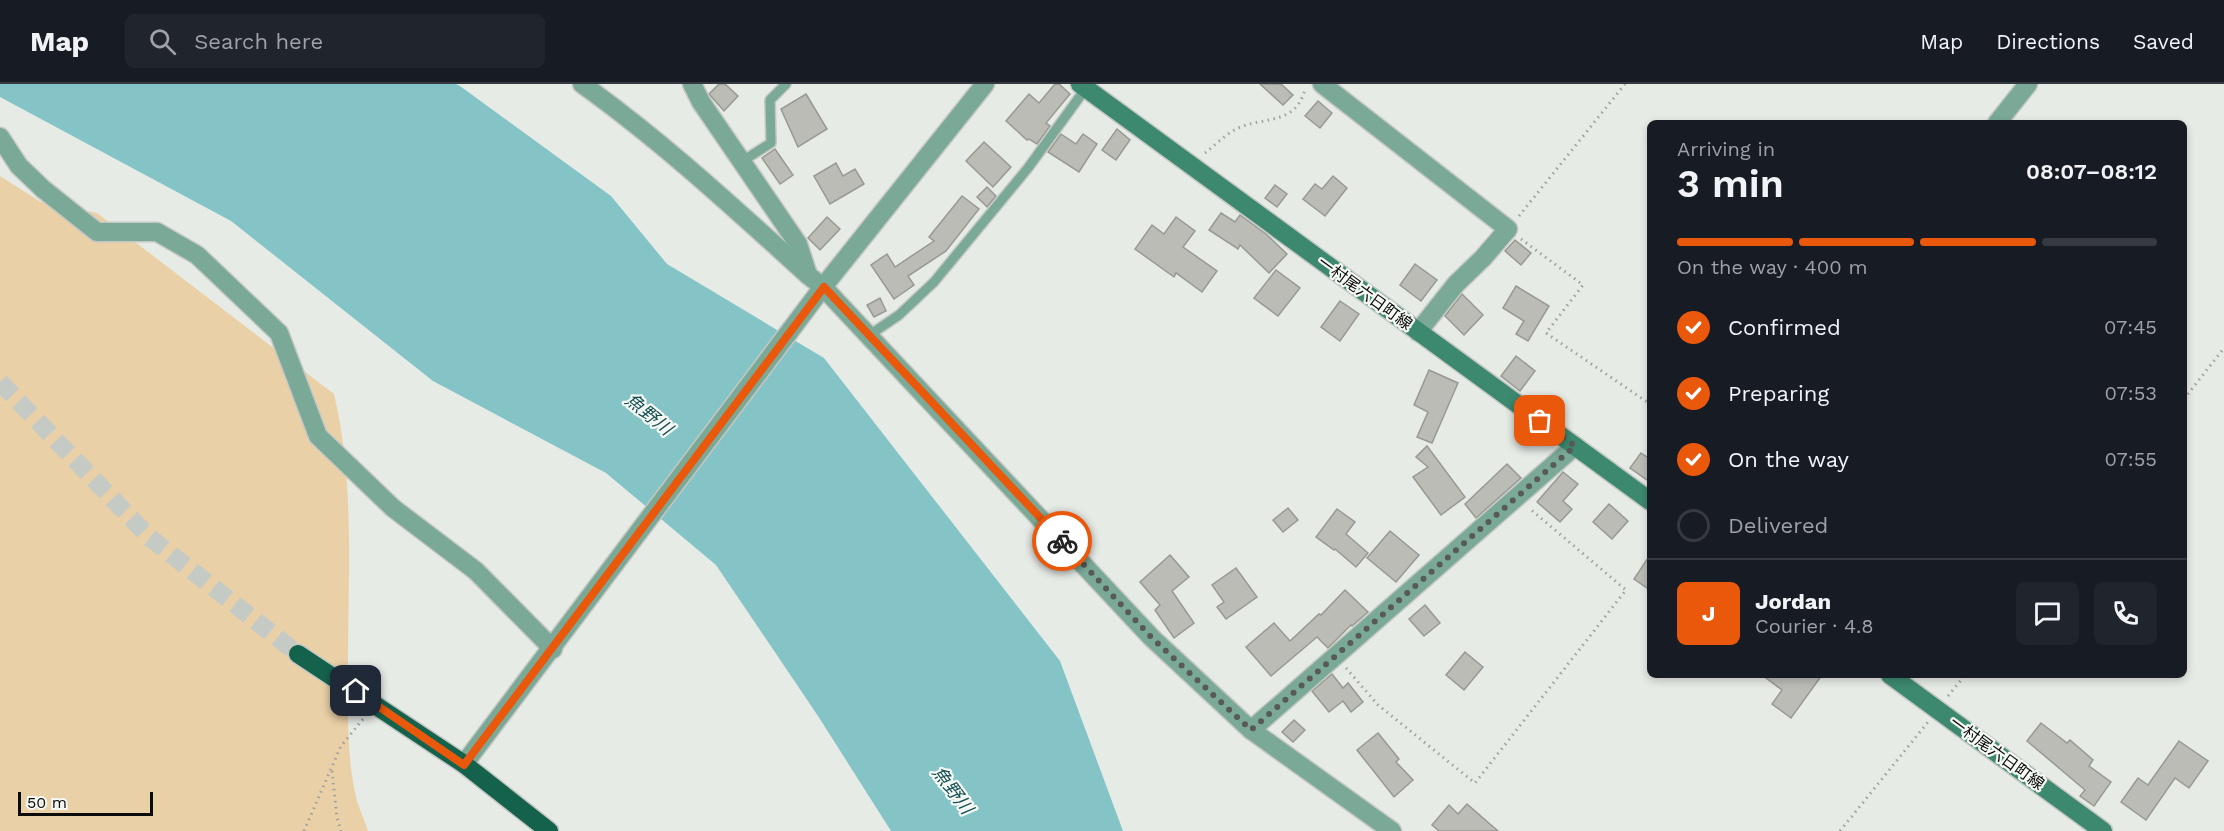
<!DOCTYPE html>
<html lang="en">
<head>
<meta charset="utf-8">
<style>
	:root { --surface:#171b24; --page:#20242c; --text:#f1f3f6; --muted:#9ea1a6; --line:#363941; --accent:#ea580c }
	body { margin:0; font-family:"Work Sans","Noto Sans JP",sans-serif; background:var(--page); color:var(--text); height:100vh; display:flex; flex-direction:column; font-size:22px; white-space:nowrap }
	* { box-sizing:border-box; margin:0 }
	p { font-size:20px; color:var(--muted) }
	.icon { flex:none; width:33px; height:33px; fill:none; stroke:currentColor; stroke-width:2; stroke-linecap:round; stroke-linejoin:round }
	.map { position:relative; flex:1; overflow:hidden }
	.sheet { position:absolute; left:1647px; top:36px; width:540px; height:558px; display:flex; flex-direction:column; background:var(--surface); border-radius:9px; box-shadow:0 3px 9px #0003 }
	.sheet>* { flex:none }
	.scale { position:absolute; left:18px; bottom:15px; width:135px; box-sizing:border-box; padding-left:6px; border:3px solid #0b0c0a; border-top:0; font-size:16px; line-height:21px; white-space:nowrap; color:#0b0c0a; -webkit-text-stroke:4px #f5f8f4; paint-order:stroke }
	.pin { position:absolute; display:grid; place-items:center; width:51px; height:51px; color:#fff; margin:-26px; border-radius:12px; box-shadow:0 3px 9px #0006 }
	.courier { position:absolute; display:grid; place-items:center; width:60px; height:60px; margin:-30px; border:4px solid #ea580c; border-radius:50%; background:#fff; color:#222; box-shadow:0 2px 8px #0007 }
	.summary em { font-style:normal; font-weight:600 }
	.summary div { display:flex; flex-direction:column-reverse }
	.summary { display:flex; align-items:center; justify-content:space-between; height:102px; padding:0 30px }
	h1 { font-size:39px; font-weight:600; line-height:45px }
	.bar { display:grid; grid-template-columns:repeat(4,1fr); gap:9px 6px; align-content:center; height:72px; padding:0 30px }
	.bar i { height:8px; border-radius:4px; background:var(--line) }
	.bar .selected { background:var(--accent) }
	.bar p { grid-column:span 4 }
	.line { display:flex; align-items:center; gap:15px; padding:0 30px; border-top:2px solid var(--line) }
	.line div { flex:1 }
	.round { display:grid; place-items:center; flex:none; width:63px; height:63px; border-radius:9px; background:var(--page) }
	ol { padding:0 30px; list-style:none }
	li { display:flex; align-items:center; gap:18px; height:66px }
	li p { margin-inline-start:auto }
	li .icon { padding:6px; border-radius:50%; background:var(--accent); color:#fff; stroke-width:4 }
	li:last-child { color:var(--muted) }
	li i { width:33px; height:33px; border:3px solid var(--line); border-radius:50% }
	header { display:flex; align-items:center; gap:36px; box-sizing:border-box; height:84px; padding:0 30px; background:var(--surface); border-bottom:2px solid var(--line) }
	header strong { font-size:28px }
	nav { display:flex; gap:33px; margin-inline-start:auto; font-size:21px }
	.search { width:420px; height:54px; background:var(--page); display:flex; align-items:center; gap:15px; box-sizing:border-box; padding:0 21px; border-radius:9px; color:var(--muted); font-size:22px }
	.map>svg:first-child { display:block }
</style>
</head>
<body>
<header>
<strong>Map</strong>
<div class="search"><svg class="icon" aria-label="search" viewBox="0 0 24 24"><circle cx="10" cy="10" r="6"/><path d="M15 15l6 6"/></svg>Search here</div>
<nav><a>Map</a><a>Directions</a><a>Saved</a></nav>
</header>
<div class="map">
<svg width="2224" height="747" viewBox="0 0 2224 747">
	<rect width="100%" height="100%" fill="#e7ebe6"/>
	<path fill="#ead0a7" d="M0,92L41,118L97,129L334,310C355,398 348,491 348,580C348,625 346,673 357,717C360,727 365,737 368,747H0Z"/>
	<polygon fill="#84c4c7" points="0,0 456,0 460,2 611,112 667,180 824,274 1060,577 1123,747 891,747 818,632 716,481 606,389 433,297 231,137 0,13"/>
	<g fill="#bbbcb6" stroke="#999994" stroke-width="1.5">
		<polygon points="719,0 725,0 738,12 724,27 709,10"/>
		<polygon points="1055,0 1059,0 1070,10 1046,39 1050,42 1037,60 1029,55 1027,56 1006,37 1029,10 1039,19"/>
		<polygon points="1260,0 1281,0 1293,11 1283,21"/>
		<polygon points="806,10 827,45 798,63 781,25"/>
		<polygon points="1318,17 1332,29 1320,44 1305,32"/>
		<polygon points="1117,45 1130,56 1116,76 1102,66"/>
		<polygon points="1061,50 1076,60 1083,50 1097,60 1079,88 1048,68"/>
		<polygon points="984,58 1011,83 993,103 966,77"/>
		<polygon points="775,65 793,91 780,100 762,74"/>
		<polygon points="836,79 843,92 855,85 864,100 830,120 814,92"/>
		<polygon points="1333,92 1347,104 1325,132 1303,115 1315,100 1322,105"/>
		<polygon points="1275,101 1287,110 1277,123 1265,114"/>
		<polygon points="987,103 996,112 987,123 977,113"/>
		<polygon points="962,112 979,125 946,167 908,192 914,201 894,215 871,181 887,170 895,183 934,157 929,153"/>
		<polygon points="1221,129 1235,138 1240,131 1266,150 1287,170 1269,189 1240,161 1238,165 1209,146"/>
		<polygon points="827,133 840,145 820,166 808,154"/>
		<polygon points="1176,133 1195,147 1183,163 1217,187 1202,208 1176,189 1174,193 1135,165 1152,141 1164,150"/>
		<polygon points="1515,156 1531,169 1521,181 1505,167"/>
		<polygon points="1415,180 1437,196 1421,217 1400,201"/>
		<polygon points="1276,186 1300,204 1278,232 1254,214"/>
		<polygon points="1516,202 1549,222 1528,257 1516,250 1524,237 1503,224"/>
		<polygon points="1462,210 1483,231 1464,251 1445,232"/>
		<polygon points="880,214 886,227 874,233 867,221"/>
		<polygon points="1340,217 1359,230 1340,257 1321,243"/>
		<polygon points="1516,272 1535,287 1520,307 1501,292"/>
		<polygon points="1429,286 1458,299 1432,359 1417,353 1428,328 1414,321"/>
		<polygon points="1427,362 1465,413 1441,431 1413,393 1428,383 1416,373"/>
		<polygon points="1641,369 1650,375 1650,398 1630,384"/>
		<polygon points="1507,380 1521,394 1476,434 1465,420"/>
		<polygon points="1563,388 1578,400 1563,417 1572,425 1560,438 1537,418"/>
		<polygon points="1609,420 1628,437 1612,455 1593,438"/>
		<polygon points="1288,424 1298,436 1283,448 1273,436"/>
		<polygon points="1337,425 1355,438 1346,450 1368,469 1356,483 1335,465 1334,466 1316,453"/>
		<polygon points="1390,447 1419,471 1396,498 1367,474"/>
		<polygon points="1170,471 1189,493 1172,507 1194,539 1174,554 1155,526 1160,521 1140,498"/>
		<polygon points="1650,471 1650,506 1634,495"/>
		<polygon points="1236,484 1257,513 1226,535 1217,523 1224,518 1212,501"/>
		<polygon points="1345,506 1368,528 1352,542 1351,541 1328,564 1317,553 1271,592 1246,563 1274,539 1290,557 1319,530 1321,531"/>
		<polygon points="1425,521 1440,539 1424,552 1409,535"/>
		<polygon points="1465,568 1483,583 1464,606 1446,591"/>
		<polygon points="1332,590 1343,604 1348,599 1363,618 1351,628 1343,617 1329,628 1312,607"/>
		<polygon points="1762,591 1822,591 1791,634 1772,620 1782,606"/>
		<polygon points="1294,636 1305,646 1293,658 1282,648"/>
		<polygon points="2041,639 2067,659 2070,656 2093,676 2089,682 2111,698 2094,722 2080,712 2085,706 2027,657"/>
		<polygon points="1378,649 1399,675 1396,678 1413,696 1394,713 1357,666"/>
		<polygon points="2179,657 2208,677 2189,704 2175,694 2146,736 2121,718 2138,694 2148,701"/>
		<polygon points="1467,720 1498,747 1439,747 1432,741 1449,721 1458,730"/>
	</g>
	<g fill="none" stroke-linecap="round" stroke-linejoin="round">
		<polyline stroke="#c6cac5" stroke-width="18" stroke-dasharray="18 9" stroke-linecap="butt" points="0,298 149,453 298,570"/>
		<g stroke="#c4c7c3" stroke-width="12">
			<g id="service">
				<polyline points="741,78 771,59 770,16 786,0"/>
				<polyline points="868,252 899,231 934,198 1028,84 1086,4"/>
			</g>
		</g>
		<g stroke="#c4c7c3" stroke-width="21">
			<g id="minor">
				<path d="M582,0C663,58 735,125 809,192L823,203L1152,554L1251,646L1392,747"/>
				<polyline points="692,0 701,18 798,160 808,191"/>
				<polyline points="1322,0 1508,145 1483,174 1456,200 1418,248"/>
				<polyline points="1997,39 2028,0"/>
				<polyline points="0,53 19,82 43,105 97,148 157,148 197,171 279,249 318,352 393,424 476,487 553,565"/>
				<polyline points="1251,646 1575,362"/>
			</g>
		</g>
		<g stroke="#c4c7c3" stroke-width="21">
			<polyline id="tertiary" points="464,680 823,203 985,0"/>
		</g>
		<g stroke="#c4c7c3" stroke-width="21">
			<g id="secondary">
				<polyline points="1080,0 1650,417"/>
				<polyline points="1890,591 2103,747"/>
			</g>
		</g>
		<g stroke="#c4c7c3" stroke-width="21">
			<polyline id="trunk" points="298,570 464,680 549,747"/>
		</g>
		<g stroke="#9ea19d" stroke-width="3" stroke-dasharray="1.5 4.5" stroke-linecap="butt">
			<path d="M1205,69C1215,61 1225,51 1236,45C1262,32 1296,42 1305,5"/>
			<polyline points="1519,132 1625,0"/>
			<polyline points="1521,155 1583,201 1546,249 1650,320"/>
			<polyline points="2184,315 2224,264"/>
			<polyline points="1346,584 1378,621 1475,699 1626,506 1529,424"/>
			<polyline points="1948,612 1965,591"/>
			<polyline points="332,687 337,734 341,747"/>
			<polyline points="304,747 341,662 363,635"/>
			<polyline points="1840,747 1928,638"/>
		</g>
		<use href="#service" stroke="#7aa997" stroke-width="9"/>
		<use href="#minor" stroke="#7aa997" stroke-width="18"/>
		<use href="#tertiary" stroke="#7aa997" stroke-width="18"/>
		<use href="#secondary" stroke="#3d8970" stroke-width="18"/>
		<use href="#trunk" stroke="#15624c" stroke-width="18"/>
	</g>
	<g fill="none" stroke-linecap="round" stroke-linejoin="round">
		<polyline stroke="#585a57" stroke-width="6" stroke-dasharray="0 10.8" points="1062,457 1152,554 1251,646 1575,362 1540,337"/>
		<polyline stroke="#ea580c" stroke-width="8" points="356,607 464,681 824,203 1062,457"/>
	</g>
	<g text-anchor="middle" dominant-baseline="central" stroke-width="4.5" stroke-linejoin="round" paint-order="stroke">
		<g font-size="16" fill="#0b0c0a" stroke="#f5f8f4">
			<text transform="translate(1365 209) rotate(36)">一村尾六日町線</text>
			<text transform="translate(1997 669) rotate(36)">一村尾六日町線</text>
		</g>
		<g font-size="18" font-style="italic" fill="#165052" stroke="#f5f8f4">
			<text transform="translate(649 330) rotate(39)">魚野川</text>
			<text transform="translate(953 706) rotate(53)">魚野川</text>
		</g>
	</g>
</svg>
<div class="scale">50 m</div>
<div class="pin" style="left:1540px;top:337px;background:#ea580c"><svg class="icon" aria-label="bag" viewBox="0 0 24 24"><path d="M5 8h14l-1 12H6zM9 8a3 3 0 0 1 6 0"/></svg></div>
<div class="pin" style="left:356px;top:607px;background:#1f2937"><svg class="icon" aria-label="home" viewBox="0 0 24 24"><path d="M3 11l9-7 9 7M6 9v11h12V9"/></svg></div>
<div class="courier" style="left:1062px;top:457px"><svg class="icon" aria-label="bike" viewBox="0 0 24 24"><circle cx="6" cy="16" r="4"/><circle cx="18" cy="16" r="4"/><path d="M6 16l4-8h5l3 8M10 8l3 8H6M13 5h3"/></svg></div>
<section class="sheet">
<div class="summary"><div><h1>3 min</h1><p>Arriving in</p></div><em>08:07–08:12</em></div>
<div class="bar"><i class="selected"></i><i class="selected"></i><i class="selected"></i><i></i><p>On the way · 400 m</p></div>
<ol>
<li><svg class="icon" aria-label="check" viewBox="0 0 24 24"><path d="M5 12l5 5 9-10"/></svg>Confirmed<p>07:45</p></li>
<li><svg class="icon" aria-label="check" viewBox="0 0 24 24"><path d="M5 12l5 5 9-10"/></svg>Preparing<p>07:53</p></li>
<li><svg class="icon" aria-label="check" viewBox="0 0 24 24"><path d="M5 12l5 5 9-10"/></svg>On the way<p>07:55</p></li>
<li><i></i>Delivered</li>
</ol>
<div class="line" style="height:108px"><b class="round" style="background:var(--accent);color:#fff">J</b><div><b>Jordan</b><p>Courier · 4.8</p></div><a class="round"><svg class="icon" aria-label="chat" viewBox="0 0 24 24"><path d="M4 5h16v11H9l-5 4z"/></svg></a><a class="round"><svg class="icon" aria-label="phone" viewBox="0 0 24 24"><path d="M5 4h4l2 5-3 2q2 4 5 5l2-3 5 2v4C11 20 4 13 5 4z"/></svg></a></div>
</section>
</div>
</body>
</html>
